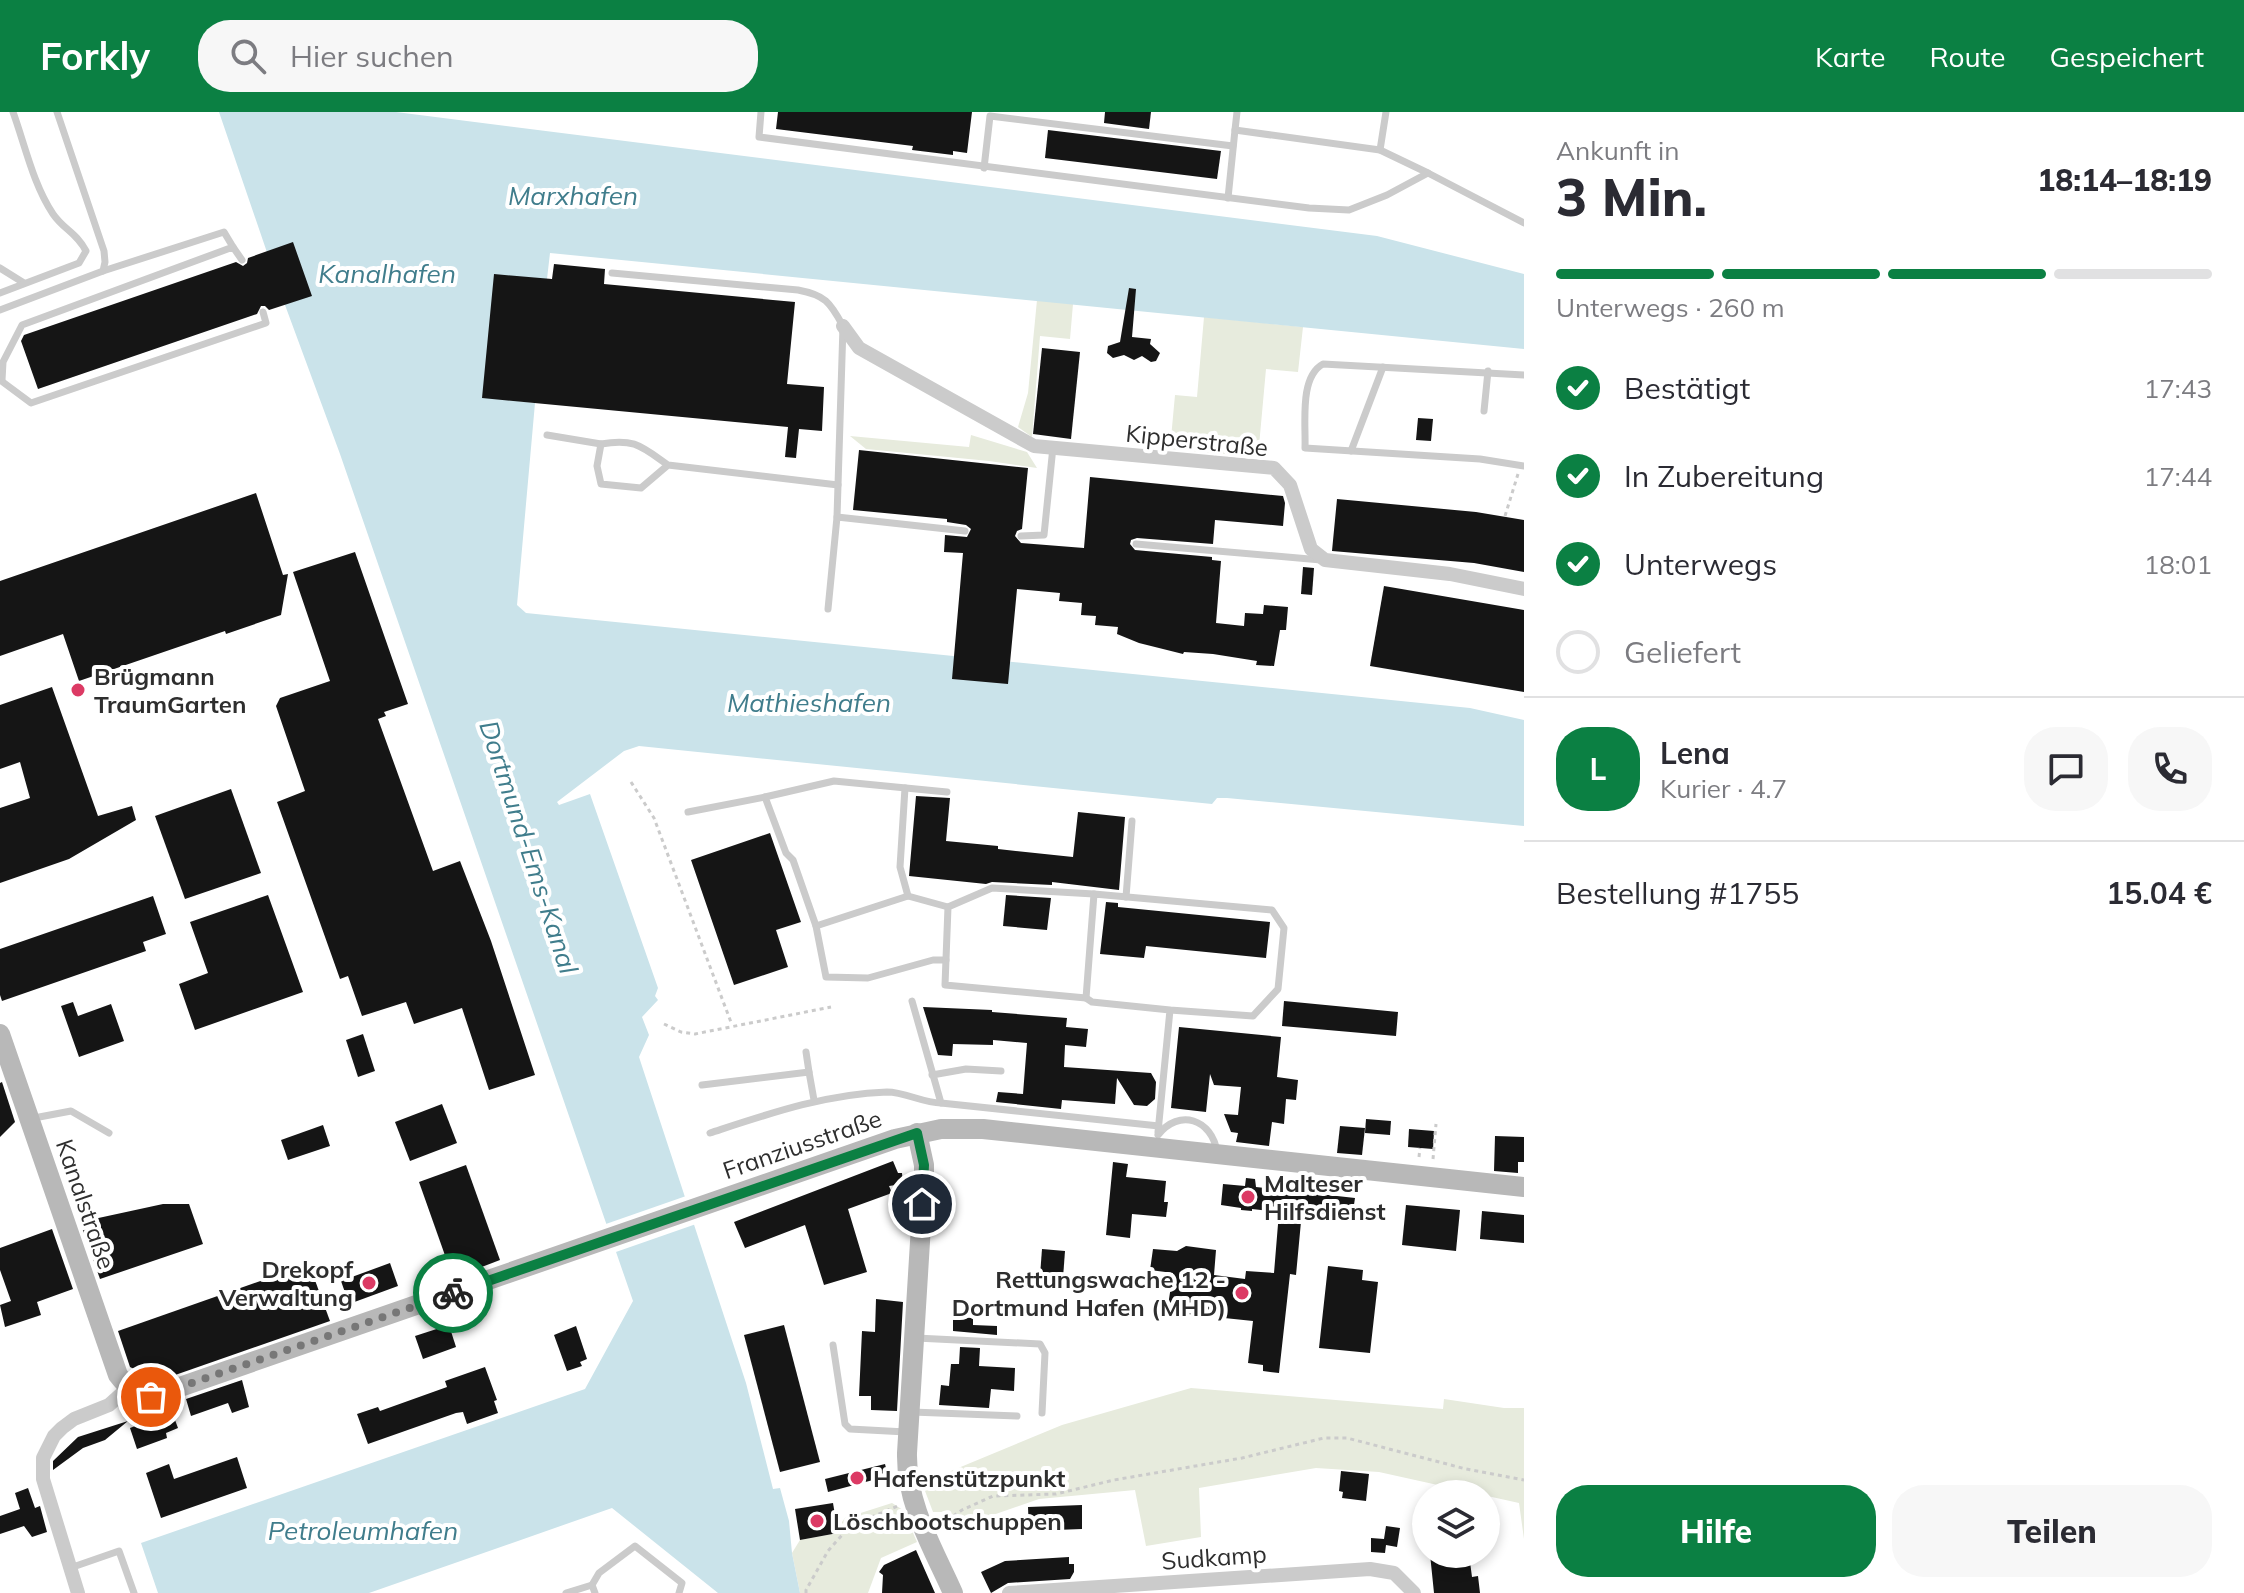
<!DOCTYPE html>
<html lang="de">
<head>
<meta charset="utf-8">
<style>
	:root { --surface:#fff; --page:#f7f7f7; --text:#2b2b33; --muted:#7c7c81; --line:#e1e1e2; --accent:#0b8043 }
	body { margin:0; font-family:Mulish,sans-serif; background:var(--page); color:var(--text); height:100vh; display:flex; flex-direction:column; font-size:30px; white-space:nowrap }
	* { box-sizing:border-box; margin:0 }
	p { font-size:26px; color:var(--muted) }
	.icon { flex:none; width:44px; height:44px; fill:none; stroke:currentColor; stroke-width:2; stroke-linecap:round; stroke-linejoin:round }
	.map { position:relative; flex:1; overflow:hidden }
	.panel { display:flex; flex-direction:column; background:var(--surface); width:720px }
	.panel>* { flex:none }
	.buttons { position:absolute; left:1412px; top:1368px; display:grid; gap:16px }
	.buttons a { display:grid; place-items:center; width:88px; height:88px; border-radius:50%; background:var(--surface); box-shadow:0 4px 12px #0003; font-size:40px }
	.pin { position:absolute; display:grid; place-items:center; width:68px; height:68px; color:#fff; margin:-34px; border:4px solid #fff; border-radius:50%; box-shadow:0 2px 8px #0007 }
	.courier { position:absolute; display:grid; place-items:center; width:80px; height:80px; margin:-40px; border:6px solid #0b8043; border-radius:50%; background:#fff; color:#222; box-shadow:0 2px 10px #0007 }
	.head em { font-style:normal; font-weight:800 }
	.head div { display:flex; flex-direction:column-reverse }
	.head { display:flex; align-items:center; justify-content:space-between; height:136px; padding:0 32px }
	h1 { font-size:52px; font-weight:800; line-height:60px }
	.bar { display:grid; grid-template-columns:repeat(4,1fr); gap:12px 8px; align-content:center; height:96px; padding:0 32px }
	.bar i { height:10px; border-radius:6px; background:var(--line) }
	.bar .selected { background:var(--accent) }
	.bar p { grid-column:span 4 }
	.line { display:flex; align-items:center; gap:20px; padding:0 32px; border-top:2px solid var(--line) }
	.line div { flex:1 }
	.round { display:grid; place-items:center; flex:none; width:84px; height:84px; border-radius:32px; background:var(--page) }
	ol { padding:0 32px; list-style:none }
	li { display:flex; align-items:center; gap:24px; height:88px }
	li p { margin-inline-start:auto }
	li .icon { padding:8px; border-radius:50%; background:var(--accent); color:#fff; stroke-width:4 }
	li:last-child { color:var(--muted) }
	li i { width:44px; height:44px; border:4px solid var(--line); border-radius:50% }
	.primary-button { display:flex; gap:16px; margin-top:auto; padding:16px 32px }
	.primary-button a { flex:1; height:92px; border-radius:32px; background:var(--accent); color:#fff; font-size:32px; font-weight:800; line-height:92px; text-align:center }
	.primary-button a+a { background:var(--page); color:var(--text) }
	header { display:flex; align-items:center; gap:48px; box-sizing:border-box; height:112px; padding:0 40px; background:var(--accent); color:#fff }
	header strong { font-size:38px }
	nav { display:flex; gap:44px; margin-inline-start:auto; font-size:28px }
	.search { width:560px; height:72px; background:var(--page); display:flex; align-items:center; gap:20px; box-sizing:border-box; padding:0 28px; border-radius:32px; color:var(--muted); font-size:30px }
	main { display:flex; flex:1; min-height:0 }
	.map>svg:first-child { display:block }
</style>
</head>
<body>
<header>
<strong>Forkly</strong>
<div class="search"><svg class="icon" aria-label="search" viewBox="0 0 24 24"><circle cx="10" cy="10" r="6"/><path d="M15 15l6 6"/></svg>Hier suchen</div>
<nav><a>Karte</a><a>Route</a><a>Gespeichert</a></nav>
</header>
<main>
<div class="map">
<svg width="1524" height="1481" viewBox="0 0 1524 1481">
	<rect width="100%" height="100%" fill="#fff"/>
	<g fill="#e7ebdd">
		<polygon points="1037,188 1073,192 1070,227 1040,224 1032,325 1018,315 1028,281"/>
		<polygon points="1204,205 1303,215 1298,260 1266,257 1258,345 1170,337 1175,283 1197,285"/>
		<polygon points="971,323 1027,340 1037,356 989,349 866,337 850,324 969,335"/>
		<polygon points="1191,1276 1443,1297 1444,1287 1504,1296 1524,1296 1524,1427 1519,1391 1379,1360 1316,1356 1199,1376 1201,1425 1146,1434 1135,1378 1039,1387 947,1419 942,1400 933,1400 922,1371 1062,1313"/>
		<polygon points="892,1391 903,1398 917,1430 881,1446 868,1481 800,1481 792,1441 800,1428 833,1422 845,1406"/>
	</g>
	<polygon fill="#cae3ea" points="219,0 396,0 1377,124 1524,162 1524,237 550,141 547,167 482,285 535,291 517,493 526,501 1470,596 1524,608 1524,714 1227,686 1217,686 1212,692 639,634 624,639 557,690 559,693 590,682 658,876 655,884 658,888 642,905 649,923 639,945 746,1271 773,1377 780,1376 789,1409 792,1441 800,1481 718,1481 612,1396 369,1481 158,1481 141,1431 585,1277 633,1189 340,342 285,193"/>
	<polygon fill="#fff" points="689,1083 699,1111 613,1141 603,1113"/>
	<g fill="#151515">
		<polygon points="778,0 972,0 967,41 953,39 953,43 912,38 913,34 776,17"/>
		<polygon points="1105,0 1151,0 1149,17 1104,11"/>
		<polygon points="1048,18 1221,39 1217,67 1045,46"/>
		<polygon points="293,130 312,184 269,198 265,194 261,194 257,202 38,277 21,229 24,223 236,150 243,154 247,151 248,146"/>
		<polygon points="554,152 605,157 604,172 795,190 787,272 824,275 822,319 799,317 796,346 785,345 788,315 482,286 494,162 552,167"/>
		<polygon points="1129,176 1136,177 1132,225 1151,227 1150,232 1160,241 1156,249 1151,250 1142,244 1134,248 1124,243 1113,246 1107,241 1108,234 1120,230"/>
		<polygon points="1042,236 1080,240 1071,327 1033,322"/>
		<polygon points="1418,306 1433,307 1431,329 1416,328"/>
		<polygon points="859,338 1028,356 1022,417 1017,419 1015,424 1021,431 1084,436 1090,365 1283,384 1285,391 1283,414 1215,408 1213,432 1137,426 1131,428 1130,432 1135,438 1212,445 1212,448 1221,449 1216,511 1244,514 1245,501 1263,502 1264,493 1288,495 1286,518 1280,518 1274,554 1256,553 1257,549 1213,542 1184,540 1183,542 1139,531 1117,522 1118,515 1095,513 1096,504 1081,503 1082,491 1059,489 1060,481 1017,477 1008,572 952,567 963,441 944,440 945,423 967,425 971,417 966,413 947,410 947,407 853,398"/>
		<polygon points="256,381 283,463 288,462 281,503 226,522 225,519 79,569 63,522 0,544 0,469"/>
		<polygon points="1337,387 1476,400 1524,408 1524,460 1474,451 1332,439"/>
		<polygon points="355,440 408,592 384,600 386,604 378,607 433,759 460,749 491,829 535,963 489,978 462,896 414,912 406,890 362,904 348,864 340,867 277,690 305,679 276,594 280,586 330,569 293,460"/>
		<polygon points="1303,455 1314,456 1312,483 1301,482"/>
		<polygon points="1384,474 1524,498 1524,580 1370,554"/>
		<polygon points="52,575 98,704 132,694 136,708 69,747 0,771 0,696 30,686 20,650 0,657 0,593"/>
		<polygon points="231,677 261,761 185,787 155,704"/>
		<polygon points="916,684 950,686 946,729 998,734 998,737 1073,745 1078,700 1125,705 1119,778 1052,770 1052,773 992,770 986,772 909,764"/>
		<polygon points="770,721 801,810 776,818 788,855 734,873 691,748"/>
		<polygon points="268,783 303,880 195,918 179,872 208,861 190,810"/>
		<polygon points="1006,783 1051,786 1047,818 1003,814"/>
		<polygon points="153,784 166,822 143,830 146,839 2,889 0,883 0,837"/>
		<polygon points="1106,790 1118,791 1118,795 1270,810 1266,846 1146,834 1144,846 1100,842"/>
		<polygon points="1284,889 1398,900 1396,924 1282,914"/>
		<polygon points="73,890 78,904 111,892 124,929 79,945 61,894"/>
		<polygon points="923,895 992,898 992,900 1067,906 1066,915 1088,917 1086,935 1065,933 1064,955 1151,961 1156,970 1155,987 1147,994 1134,993 1117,966 1115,992 1062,988 1061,997 996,990 998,980 1023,982 1027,931 993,928 993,933 953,932 952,944 938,943"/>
		<polygon points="1179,915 1281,925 1277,965 1298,968 1296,988 1286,987 1284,1012 1272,1010 1269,1034 1236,1030 1238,1021 1231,1020 1224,1002 1238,1003 1241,975 1214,973 1210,962 1206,1000 1171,996"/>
		<polygon points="363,922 375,959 358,965 346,928"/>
		<polygon points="2,970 15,1010 0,1025 0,971"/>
		<polygon points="442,992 457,1031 410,1049 395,1010"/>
		<polygon points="1366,1007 1391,1009 1390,1023 1365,1021"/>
		<polygon points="323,1013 330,1034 288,1048 281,1028"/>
		<polygon points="1340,1014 1365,1016 1362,1043 1337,1041"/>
		<polygon points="1409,1017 1434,1019 1433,1037 1408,1035"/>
		<polygon points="1495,1024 1524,1025 1524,1050 1518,1050 1518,1061 1494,1059"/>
		<polygon points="893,1049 898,1061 902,1061 903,1072 889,1074 892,1081 848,1097 867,1160 824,1173 805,1113 745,1136 734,1110"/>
		<polygon points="1113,1050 1128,1052 1126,1065 1166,1069 1164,1090 1168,1090 1166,1105 1132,1102 1130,1126 1106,1123"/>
		<polygon points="466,1053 500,1148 453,1166 419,1070"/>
		<polygon points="1246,1066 1255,1067 1256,1075 1355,1086 1352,1106 1302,1099 1296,1163 1290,1162 1279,1261 1263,1259 1263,1253 1248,1251 1253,1209 1167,1200 1173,1161 1150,1158 1153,1137 1177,1139 1186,1134 1216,1138 1214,1163 1245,1167 1246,1159 1274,1161 1279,1100 1252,1097 1252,1099 1241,1098 1241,1096 1221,1093 1223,1072 1245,1074"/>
		<polygon points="163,1092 189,1092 203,1132 100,1167 80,1110"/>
		<polygon points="1406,1093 1460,1098 1456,1139 1402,1133"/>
		<polygon points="1482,1099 1524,1103 1524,1131 1480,1127"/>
		<polygon points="52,1117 73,1177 37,1190 41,1203 5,1215 0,1193 11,1189 0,1158 0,1136"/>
		<polygon points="1042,1137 1065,1139 1063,1166 1040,1164"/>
		<polygon points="390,1151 398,1174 349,1192 341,1169"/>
		<polygon points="309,1152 330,1209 158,1269 130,1255 118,1219"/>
		<polygon points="1328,1154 1363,1158 1362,1168 1378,1170 1370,1241 1319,1236"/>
		<polygon points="876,1187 903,1190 897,1299 871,1298 871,1284 859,1284 862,1219 875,1220"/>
		<polygon points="953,1205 973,1206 973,1213 997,1214 997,1223 953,1219"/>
		<polygon points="449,1213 456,1235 423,1247 415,1224"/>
		<polygon points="784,1213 820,1350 780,1360 744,1223"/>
		<polygon points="576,1214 587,1247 580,1250 582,1254 567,1259 554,1223"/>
		<polygon points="960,1235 980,1236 979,1254 1015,1256 1014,1279 991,1277 989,1296 939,1293 941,1273 949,1274 951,1252 959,1252"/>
		<polygon points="485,1255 497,1288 494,1289 498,1301 467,1312 463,1300 456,1301 368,1332 357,1302 378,1295 380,1299 447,1275 445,1269"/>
		<polygon points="242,1268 249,1295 232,1301 228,1291 191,1304 186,1287"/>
		<polygon points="172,1300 178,1316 166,1321 167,1326 137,1337 130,1316"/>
		<polygon points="128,1309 105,1328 83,1336 53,1358 53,1349 78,1325"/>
		<polygon points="237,1345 247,1376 161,1406 146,1361 169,1352 174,1367"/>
		<polygon points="885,1352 888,1364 828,1380 825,1367"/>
		<polygon points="1341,1359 1369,1362 1366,1389 1342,1386 1343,1380 1339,1379"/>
		<polygon points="28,1376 35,1396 40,1394 47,1420 32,1425 24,1414 0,1422 0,1404 20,1397 15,1381"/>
		<polygon points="833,1391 838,1421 800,1428 795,1397"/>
		<polygon points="1082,1393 1082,1417 1029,1419 1028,1395"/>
		<polygon points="1386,1414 1400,1416 1397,1435 1386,1433 1385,1441 1371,1440 1371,1426 1384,1427"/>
		<polygon points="916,1438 935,1481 882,1481 883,1463 879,1460 884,1453"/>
		<polygon points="1430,1442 1469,1442 1472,1465 1478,1464 1480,1481 1434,1481"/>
		<polygon points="1069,1445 1069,1452 1074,1452 1074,1460 1070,1467 1008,1471 991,1481 981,1460 1005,1449"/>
	</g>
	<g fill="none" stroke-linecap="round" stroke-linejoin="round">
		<g stroke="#cbcbcb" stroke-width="3" stroke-dasharray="4 4" stroke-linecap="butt">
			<polyline points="1505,404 1518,362"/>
			<polyline points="631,670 654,706 732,913"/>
			<polyline points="664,912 681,920 695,922 831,895"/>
			<polyline points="1419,1045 1420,1036"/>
			<polyline points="1433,1047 1436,1012"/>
			<polyline points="940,1413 962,1398 993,1384 1056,1382 1114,1368 1242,1346 1324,1326 1347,1326 1466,1357 1524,1368"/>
			<polyline points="806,1481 806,1478 828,1439 850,1414 898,1394"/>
		</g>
		<g stroke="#cbcbcb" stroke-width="7">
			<polyline points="761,0 759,25 1309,96 1349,98 1387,83 1428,61 1524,111"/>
			<polyline points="1237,0 1235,18 1380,38 1428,61"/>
			<polyline points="1380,38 1386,0"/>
			<polyline points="984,56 990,4 1233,34"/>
			<polyline points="1228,86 1235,18"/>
			<polyline points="0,156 24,171"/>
			<polyline points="103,159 224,120 233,135"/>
			<path d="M612,161L798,178C825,183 830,190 843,214L837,405"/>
			<path d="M0,181L79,151L86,139C76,120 64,118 53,102C33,72 25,33 13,0"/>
			<polyline points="0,198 103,159 105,150 104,139 57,0"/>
			<path d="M1524,263L1323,252C1299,265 1306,312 1305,336L1480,347L1524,354"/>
			<polyline points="0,268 31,291 266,211 263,200"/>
			<polyline points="2,268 3,250 22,213 233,135 242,148"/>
			<polyline points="1484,299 1488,259"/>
			<polyline points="547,323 601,332"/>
			<polyline points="1351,339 1383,255"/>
			<path d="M668,353C641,334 634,326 601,332L597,354L601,372L641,376L668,353L838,373"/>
			<polyline points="1021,424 1044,423 1053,335"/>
			<polyline points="1136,432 1321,448"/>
			<polyline points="828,497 837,405 965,419"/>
			<polyline points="905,676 900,755 908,784"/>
			<polyline points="688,700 765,685"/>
			<polyline points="1126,785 1132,709"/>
			<polyline points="816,814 908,784 948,795"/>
			<polyline points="946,848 933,848 868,866 826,865 816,814 793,748 786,741 765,685 834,669 947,680"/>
			<polyline points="1086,886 945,873 948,795 992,776 1094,782"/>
			<polyline points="912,889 941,991 1159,1014"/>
			<polyline points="806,940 809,960"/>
			<polyline points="932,963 966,957 1001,959"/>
			<polyline points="702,973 809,960 814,988"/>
			<polyline points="34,1006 71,999 109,1021"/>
			<polyline points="1158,1020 1170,898 1253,904 1278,877 1284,816 1272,798 1094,782 1086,886 1092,890 1170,898"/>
			<path d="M710,1021C768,1002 825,982 887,980C905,980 923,991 941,991"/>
			<path d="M1158,1023C1179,996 1212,1007 1217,1040"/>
			<polyline points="916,1226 1040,1232 1045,1241 1042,1301"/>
			<polyline points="833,1233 845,1312 850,1317 906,1320"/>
			<polyline points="912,1300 1017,1304"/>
			<polyline points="70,1456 119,1439 134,1481"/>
			<polyline points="592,1473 599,1461 635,1434 682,1471 679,1481"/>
			<polyline points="566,1481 592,1473 595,1481"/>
		</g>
		<g stroke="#cbcbcb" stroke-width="14">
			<polyline points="843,214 859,236 1034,334 1274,356 1290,373 1311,437 1325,448 1450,462 1524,477"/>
			<polyline points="78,1481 43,1367 43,1346 54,1324 62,1316 74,1307 109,1293 128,1276"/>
			<polyline points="1009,1481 1370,1457 1394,1461 1414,1481"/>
		</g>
		<g stroke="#b8b8b8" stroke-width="20">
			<path d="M0,922L118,1263C128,1276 135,1282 151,1285L895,1027L941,1017H983L1524,1075"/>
			<path d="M917,1021L924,1053V1065L907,1341C906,1392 933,1436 953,1481"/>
		</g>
	</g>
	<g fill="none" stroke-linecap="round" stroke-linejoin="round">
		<polyline stroke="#777" stroke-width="8" stroke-dasharray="0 14.4" points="151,1285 453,1181"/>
		<polyline stroke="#0b8043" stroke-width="10" points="453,1181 917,1021 924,1053 922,1092"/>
	</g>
	<g fill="#dc3a64" stroke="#fff" stroke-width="3">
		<circle cx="78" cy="578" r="8"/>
		<circle cx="1248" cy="1085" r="8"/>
		<circle cx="369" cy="1171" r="8"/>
		<circle cx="1242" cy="1181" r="8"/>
		<circle cx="857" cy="1366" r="8"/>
		<circle cx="817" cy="1409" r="8"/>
	</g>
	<g text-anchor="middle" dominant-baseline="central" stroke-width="8" stroke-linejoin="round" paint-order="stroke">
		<g font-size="24" fill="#2e2e2e" stroke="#fff">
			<text transform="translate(1197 328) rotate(6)">Kipperstraße</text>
			<text transform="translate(802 1032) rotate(-19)">Franziusstraße</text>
			<text transform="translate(86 1092) rotate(71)">Kanalstraße</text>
			<text transform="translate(1214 1445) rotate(-4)">Sudkamp</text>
		</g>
		<g font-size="24" font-weight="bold" fill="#2e2e2e" stroke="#fff" text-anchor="start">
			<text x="94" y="564">Brügmann<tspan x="94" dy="28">TraumGarten</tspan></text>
			<text x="1264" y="1071">Malteser<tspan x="1264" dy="28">Hilfsdienst</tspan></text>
			<text x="353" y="1157" text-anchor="end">Drekopf<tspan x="353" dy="28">Verwaltung</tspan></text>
			<text x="1226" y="1167" text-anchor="end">Rettungswache 12 -<tspan x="1226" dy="28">Dortmund Hafen (MHD)</tspan></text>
			<text x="873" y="1366">Hafenstützpunkt</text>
			<text x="833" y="1409">Löschbootschuppen</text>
		</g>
		<g font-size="26" font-style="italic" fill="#407d8c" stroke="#fff">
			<text x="573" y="83">Marxhafen</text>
			<text x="387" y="161">Kanalhafen</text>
			<text x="809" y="590">Mathieshafen</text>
			<text transform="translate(529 735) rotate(72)">Dortmund-Ems-Kanal</text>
			<text x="363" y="1418">Petroleumhafen</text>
		</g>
	</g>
</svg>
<div class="buttons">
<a><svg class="icon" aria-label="layers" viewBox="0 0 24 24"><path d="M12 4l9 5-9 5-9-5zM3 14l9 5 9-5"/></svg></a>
</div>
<div class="pin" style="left:151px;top:1285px;background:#ea580c"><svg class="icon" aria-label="bag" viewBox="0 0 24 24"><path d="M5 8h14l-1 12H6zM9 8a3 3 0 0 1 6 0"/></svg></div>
<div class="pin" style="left:922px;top:1092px;background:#1f2937"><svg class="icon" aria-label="home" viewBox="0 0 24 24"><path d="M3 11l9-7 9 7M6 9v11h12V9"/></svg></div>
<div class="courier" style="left:453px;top:1181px"><svg class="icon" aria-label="bike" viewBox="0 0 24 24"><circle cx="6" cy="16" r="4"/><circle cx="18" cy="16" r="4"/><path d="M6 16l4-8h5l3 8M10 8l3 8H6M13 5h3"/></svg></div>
</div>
<section class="panel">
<div class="head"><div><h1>3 Min.</h1><p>Ankunft in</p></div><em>18:14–18:19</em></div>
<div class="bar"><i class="selected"></i><i class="selected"></i><i class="selected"></i><i></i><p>Unterwegs · 260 m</p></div>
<ol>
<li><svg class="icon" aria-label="check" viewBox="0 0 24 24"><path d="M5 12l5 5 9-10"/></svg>Bestätigt<p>17:43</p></li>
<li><svg class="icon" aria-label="check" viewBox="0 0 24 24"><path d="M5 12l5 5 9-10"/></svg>In Zubereitung<p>17:44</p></li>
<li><svg class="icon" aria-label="check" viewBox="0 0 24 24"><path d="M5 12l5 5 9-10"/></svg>Unterwegs<p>18:01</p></li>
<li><i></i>Geliefert</li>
</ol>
<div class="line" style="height:144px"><b class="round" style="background:var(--accent);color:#fff">L</b><div><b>Lena</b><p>Kurier · 4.7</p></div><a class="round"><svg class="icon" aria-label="chat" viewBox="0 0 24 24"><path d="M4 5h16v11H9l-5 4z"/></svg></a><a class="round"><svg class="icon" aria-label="phone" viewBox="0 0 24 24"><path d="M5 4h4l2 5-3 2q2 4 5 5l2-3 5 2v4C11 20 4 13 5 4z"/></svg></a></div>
<div class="line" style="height:104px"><div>Bestellung #1755</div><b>15.04 €</b></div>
<div class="primary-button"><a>Hilfe</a><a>Teilen</a></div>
</section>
</main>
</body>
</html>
